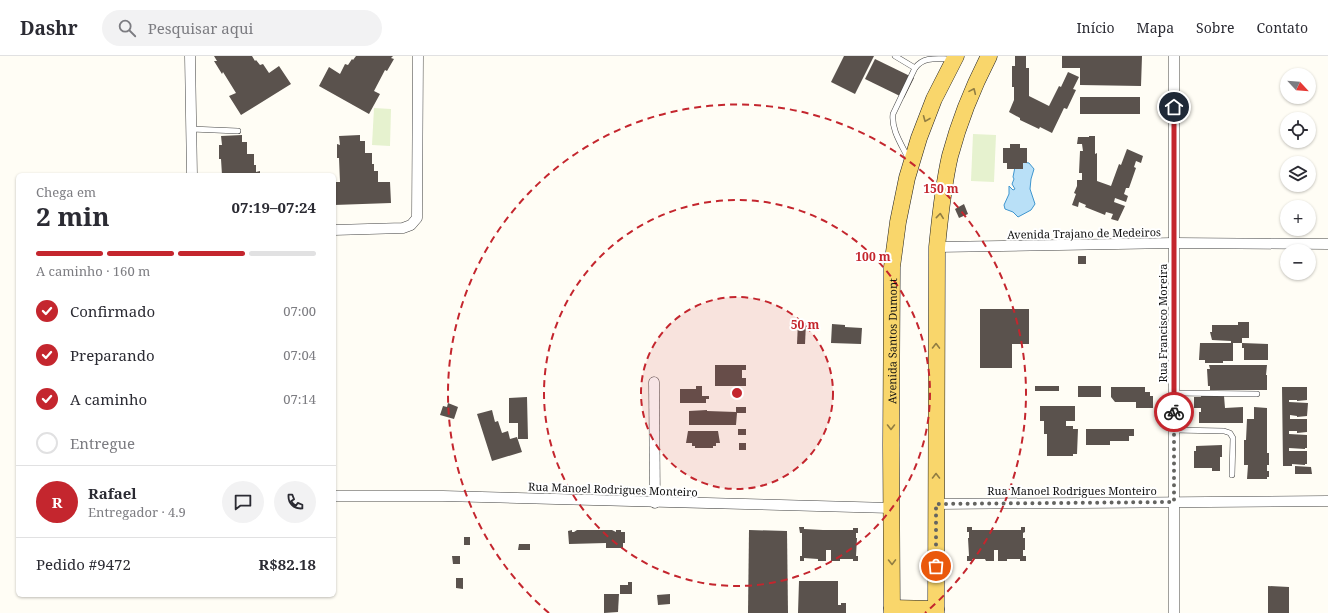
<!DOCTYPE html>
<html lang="pt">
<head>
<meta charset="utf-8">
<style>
	:root { --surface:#fff; --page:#f2f2f3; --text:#2b2b33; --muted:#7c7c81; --line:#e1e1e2; --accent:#c4262e }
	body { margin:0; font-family:"Noto Serif",serif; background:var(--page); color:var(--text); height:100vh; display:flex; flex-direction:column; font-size:15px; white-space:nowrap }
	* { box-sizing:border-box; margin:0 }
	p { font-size:13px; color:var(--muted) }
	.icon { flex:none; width:22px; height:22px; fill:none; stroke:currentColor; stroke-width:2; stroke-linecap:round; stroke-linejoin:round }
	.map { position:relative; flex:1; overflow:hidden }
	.details { position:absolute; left:16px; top:117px; width:320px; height:424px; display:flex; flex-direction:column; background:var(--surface); border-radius:6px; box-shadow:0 1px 3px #0004 }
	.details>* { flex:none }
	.needle { width:26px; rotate:116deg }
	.controls { position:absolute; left:1280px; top:12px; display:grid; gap:8px }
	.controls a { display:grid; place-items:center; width:36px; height:36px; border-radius:50%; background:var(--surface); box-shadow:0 1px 3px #0004; font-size:20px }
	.pin { position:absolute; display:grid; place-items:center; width:34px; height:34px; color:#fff; margin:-17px; border:2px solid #fff; border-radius:50%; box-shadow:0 1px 4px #0007 }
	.courier { position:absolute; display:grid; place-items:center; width:40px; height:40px; margin:-20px; border:3px solid #c4262e; border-radius:50%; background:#fff; color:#222; box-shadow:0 1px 5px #0007 }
	.overview em { font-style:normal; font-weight:700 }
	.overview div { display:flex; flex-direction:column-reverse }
	.overview { display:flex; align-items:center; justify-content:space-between; height:68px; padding:0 20px }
	h1 { font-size:26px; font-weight:700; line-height:30px }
	.bar { display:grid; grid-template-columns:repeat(4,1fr); gap:6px 4px; align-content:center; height:48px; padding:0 20px }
	.bar i { height:5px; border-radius:3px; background:var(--line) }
	.bar .on { background:var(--accent) }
	.bar p { grid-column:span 4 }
	.line { display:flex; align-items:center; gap:10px; padding:0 20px; border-top:1px solid var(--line) }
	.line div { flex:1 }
	.round { display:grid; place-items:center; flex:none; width:42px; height:42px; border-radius:21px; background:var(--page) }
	ol { padding:0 20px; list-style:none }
	li { display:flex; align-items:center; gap:12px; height:44px }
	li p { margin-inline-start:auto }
	li .icon { padding:4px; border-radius:50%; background:var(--accent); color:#fff; stroke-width:4 }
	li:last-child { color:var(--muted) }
	li i { width:22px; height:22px; border:2px solid var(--line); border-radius:50% }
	header { display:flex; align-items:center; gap:24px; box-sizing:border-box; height:56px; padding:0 20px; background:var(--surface); border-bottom:1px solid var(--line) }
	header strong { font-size:19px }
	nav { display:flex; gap:22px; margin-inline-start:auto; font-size:14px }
	.search { width:280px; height:36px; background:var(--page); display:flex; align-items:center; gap:10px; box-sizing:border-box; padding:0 14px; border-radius:22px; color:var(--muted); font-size:15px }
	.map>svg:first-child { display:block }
</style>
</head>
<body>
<header>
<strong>Dashr</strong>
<div class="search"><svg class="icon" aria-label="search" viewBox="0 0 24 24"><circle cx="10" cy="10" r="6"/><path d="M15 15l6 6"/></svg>Pesquisar aqui</div>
<nav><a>Início</a><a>Mapa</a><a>Sobre</a><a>Contato</a></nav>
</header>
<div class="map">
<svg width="1328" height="557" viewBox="0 0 1328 557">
	<rect width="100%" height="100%" fill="#fffdf5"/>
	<g fill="#e6f2cf">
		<polygon points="374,52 391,53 390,90 372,89"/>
		<polygon points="973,78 996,79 994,126 971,125"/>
	</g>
	<polygon fill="#b9e0f7" stroke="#3f96cf" points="1023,106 1029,107 1034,113 1031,123 1030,133 1035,148 1031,154 1018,161 1013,156 1005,153 1004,149 1009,138 1009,130 1013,134 1015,133 1012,128 1014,123 1013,121 1015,111"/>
	<g fill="#5a524d">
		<polygon points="214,0 252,0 255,5 256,4 260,9 263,8 269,17 279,10 291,28 241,59 229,40 236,37 223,16 222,18 214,5 217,5"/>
		<polygon points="356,0 393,0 391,2 394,3 387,15 385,14 374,35 380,38 369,58 319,30 329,11 340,18 345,8 348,9 352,3 353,4"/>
		<polygon points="844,0 874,0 855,38 831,26"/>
		<polygon points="1015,0 1026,0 1026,12 1029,12 1029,40 1049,50 1059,30 1061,31 1068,16 1079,21 1073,33 1076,34 1067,53 1064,52 1052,77 1040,71 1039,73 1020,64 1020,62 1009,56 1014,44 1014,31 1012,31 1012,10 1015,10"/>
		<polygon points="1062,0 1142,0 1141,30 1080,29 1080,12 1062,12"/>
		<polygon points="875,3 914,22 904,42 865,23"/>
		<rect x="1080" y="41" width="60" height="17"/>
		<polygon points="242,79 242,86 247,86 247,98 254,98 254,109 256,109 256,116 260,115 260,119 222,119 221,103 219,103 219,89 222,89 221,80"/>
		<polygon points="360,79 360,85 365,85 365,97 372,97 372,108 374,108 374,115 378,115 378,126 390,126 391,147 334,149 334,126 340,126 339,102 337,102 337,88 340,89 339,80"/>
		<polygon points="1089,80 1095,80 1095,98 1097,97 1097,125 1111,130 1119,108 1121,109 1127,93 1143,100 1141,107 1136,105 1134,111 1136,112 1129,132 1126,132 1124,138 1128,140 1126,146 1115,142 1114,146 1125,150 1118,165 1111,163 1113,158 1106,156 1105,159 1085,151 1086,149 1079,146 1078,151 1072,149 1076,138 1074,137 1077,130 1077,124 1082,124 1082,117 1079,117 1080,95 1083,95 1082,88 1077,88 1078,81 1089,81"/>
		<polygon points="1010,88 1020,88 1020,92 1027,92 1027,107 1023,107 1023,113 1007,113 1007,107 1003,107 1003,92 1010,92"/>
		<polygon points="964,148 968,158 959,162 955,153"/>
		<rect x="1078" y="200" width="8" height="8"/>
		<polygon points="980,253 1029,253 1029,288 1012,288 1012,312 980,312"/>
		<polygon points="798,266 806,267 805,288 797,288"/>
		<polygon points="1238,266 1249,266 1249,282 1242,282 1242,287 1233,287 1233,305 1223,305 1223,307 1205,307 1205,304 1199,304 1200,287 1231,287 1231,285 1212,284 1210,276 1212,276 1212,269 1238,269"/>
		<polygon points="832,268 845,269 845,271 862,272 861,288 831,287"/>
		<polygon points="1242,287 1268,288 1268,304 1244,304 1244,292 1242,292"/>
		<polygon points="715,309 746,309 746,314 742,314 742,322 746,322 746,330 715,330"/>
		<polygon points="1209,309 1267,309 1266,319 1267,319 1267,334 1210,334 1210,330 1208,330 1207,313 1210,313"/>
		<polygon points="696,330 702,330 702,340 709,340 709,343 706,343 706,347 680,347 680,333 696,333"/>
		<rect x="1035" y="330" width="24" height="5"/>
		<rect x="1078" y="330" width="23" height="11"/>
		<polygon points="1111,331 1145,331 1145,336 1150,336 1150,340 1153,340 1153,352 1136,352 1136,346 1115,346 1111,341"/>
		<polygon points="1282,331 1307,331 1307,344 1297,345 1297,344 1289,344 1289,346 1308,347 1307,360 1297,361 1297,360 1290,359 1290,363 1307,363 1307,376 1297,377 1297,375 1289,375 1289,378 1307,379 1307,392 1305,392 1305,393 1289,392 1289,395 1307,395 1307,408 1305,408 1305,409 1292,408 1292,410 1283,410"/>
		<polygon points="1201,338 1209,338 1209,340 1224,340 1225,352 1243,351 1243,367 1199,367 1199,356 1201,356 1201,352 1194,352 1194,341 1201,341"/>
		<polygon points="527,341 528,383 518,383 518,367 509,367 509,342"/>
		<polygon points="448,347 458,351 454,363 440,359 443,350 447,351"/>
		<polygon points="1040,350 1075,350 1075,365 1066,365 1066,370 1073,370 1073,373 1078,373 1077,398 1073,398 1073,400 1047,400 1047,378 1044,378 1044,365 1040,365"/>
		<polygon points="736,351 746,351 746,357 737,357 736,369 689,369 689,355 707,354 707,355 736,356"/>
		<polygon points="1254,351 1267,352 1267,397 1269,397 1269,409 1267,409 1267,415 1269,415 1269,421 1267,421 1267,423 1247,423 1248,409 1244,409 1244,384 1246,384 1247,363 1254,363"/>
		<polygon points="492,354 495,366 498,365 502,377 508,375 510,383 517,381 522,396 492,405 477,358"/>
		<rect x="738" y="373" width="8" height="6"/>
		<polygon points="1086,373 1134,373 1134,380 1129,380 1129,385 1110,385 1110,389 1086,389"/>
		<polygon points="688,375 718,375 720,387 716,387 716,390 713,390 713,392 695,392 695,390 692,390 692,387 686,387"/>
		<rect x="739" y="387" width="7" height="7"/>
		<polygon points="1222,389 1222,401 1220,401 1220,415 1212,415 1212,412 1194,412 1194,395 1196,395 1196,390"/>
		<polygon points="1295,410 1311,411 1312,418 1295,418"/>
		<polygon points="799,471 804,471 804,473 823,474 853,474 853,472 858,472 858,477 856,477 856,482 857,482 856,500 858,500 858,505 853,505 853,503 840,503 840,505 831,505 831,494 826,494 826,505 818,505 818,503 804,502 804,505 800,505 800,500 802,500 802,477 800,477"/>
		<polygon points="967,471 972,471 972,474 1021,474 1021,471 1025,471 1025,476 1023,477 1023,482 1025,482 1025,494 1023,494 1023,500 1026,500 1026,505 1020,505 1020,503 1007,503 1007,505 998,505 998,494 994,494 994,505 986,505 985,503 972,503 972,505 967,505 967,500 969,500 968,482 969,482 969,476 967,476"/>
		<polygon points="572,474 572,476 574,476 577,474 612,474 616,476 616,474 621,474 621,476 625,476 625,487 623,487 623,492 606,492 606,487 569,488 568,475"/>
		<polygon points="749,474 787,475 788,557 748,557"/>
		<rect x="464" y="481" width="6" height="8"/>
		<polygon points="519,488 530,488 530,494 518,494"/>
		<polygon points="452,500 460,500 460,508 453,508"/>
		<polygon points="456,522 463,522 463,533 456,532"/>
		<polygon points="799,525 838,525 838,549 841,549 841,547 846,547 846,557 798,557"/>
		<polygon points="628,526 632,526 632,538 620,538 620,529 628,529"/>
		<polygon points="1268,530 1289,531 1289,557 1268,557"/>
		<polygon points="604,538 619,538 618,556 604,557"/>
		<polygon points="670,538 670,548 658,549 657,539"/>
	</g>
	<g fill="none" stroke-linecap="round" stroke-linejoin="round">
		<g stroke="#444" stroke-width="6">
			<g id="service">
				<polyline points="895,0 915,12"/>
				<polyline points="191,73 238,75"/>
				<path d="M909,104C902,89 891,74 893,58L915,12C924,0 937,3 951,3"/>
				<polyline points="1174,337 1257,338"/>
				<polyline points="1174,374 1224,375 1230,377 1233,382 1232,419"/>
			</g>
		</g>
		<g stroke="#444" stroke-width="11">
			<g id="minor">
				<polyline points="190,0 192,119"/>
				<polyline points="1174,0 1174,557"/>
				<polyline points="334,174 403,172 411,169 417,162 418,0"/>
				<polyline points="937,191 1174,187 1328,188"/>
				<polyline points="654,326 655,447"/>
				<polyline points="334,440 443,440 891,452"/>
				<polyline points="936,448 1328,445"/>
			</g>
		</g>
		<g stroke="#222" stroke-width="17">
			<g id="primary">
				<polyline points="892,552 936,553"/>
				<path id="s1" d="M892,557L891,389L892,211L898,166L907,122L919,82L934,43L956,0"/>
				<path d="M936,557L937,191C940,161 943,130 950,100C959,66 973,31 989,0"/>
			</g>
		</g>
		<use href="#service" stroke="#fff" stroke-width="5"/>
		<use href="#minor" stroke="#fff" stroke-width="10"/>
		<use href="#primary" stroke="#f9d66b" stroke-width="16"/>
	</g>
	<defs><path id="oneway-chevron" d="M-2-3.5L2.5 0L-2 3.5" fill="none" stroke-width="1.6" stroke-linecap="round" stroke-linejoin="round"/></defs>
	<g stroke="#917d42">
		<use href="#oneway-chevron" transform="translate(973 35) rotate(-66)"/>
		<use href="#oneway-chevron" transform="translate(926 63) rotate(112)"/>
		<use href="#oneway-chevron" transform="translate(940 160) rotate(-84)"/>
		<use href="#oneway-chevron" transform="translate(936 290) rotate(-89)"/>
		<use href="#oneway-chevron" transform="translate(891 371) rotate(90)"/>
		<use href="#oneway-chevron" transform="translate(936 420) rotate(-90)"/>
		<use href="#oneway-chevron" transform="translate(892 506) rotate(89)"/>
	</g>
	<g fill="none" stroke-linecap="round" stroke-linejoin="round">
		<polyline stroke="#646461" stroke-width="4" stroke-dasharray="0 7.2" points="936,510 936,448 1174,446 1174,356"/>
		<polyline stroke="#c4262e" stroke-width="5" points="1174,51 1174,356"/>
	</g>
	<circle cx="737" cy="337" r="96" fill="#c4262e" fill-opacity=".12"/>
	<g fill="none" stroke="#c4262e" stroke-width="2" stroke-dasharray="7 5">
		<circle cx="737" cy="337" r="96"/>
		<circle cx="737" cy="337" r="193"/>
		<path d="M549 557A289 289 0 1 1 925 557"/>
	</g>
	<g text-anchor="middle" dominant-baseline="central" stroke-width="4" stroke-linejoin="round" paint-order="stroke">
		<g font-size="11" fill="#111" stroke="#fff">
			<text transform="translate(1084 177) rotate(-1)">Avenida Trajano de Medeiros</text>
			<text transform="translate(1162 267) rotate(-90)">Rua Francisco Moreira</text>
			<text stroke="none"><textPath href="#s1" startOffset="272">Avenida Santos Dumont</textPath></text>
			<text transform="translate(613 433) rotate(2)">Rua Manoel Rodrigues Monteiro</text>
			<text x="1072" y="434">Rua Manoel Rodrigues Monteiro</text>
		</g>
	</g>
	<circle cx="737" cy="337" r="6" fill="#c4262e" stroke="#fff" stroke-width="2"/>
	<g font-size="12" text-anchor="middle" font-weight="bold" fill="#c4262e" stroke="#fff" stroke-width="4" stroke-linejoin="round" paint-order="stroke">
		<text x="941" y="137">150 m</text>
		<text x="873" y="205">100 m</text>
		<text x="805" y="273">50 m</text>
	</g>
</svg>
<div class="controls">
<a><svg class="needle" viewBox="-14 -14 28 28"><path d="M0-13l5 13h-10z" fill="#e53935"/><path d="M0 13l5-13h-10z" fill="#7c7c81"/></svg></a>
<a><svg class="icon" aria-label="locate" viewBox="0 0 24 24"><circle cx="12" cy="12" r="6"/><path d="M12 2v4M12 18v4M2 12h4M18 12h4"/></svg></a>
<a><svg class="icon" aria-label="layers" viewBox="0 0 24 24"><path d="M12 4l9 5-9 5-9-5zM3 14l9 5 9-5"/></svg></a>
<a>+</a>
<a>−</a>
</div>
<div class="pin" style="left:936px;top:510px;background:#ea580c"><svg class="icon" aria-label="bag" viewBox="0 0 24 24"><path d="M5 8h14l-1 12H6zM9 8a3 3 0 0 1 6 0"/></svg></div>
<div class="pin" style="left:1174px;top:51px;background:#1f2937"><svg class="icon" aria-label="home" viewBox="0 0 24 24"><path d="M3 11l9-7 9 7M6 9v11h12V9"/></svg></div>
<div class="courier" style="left:1174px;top:356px"><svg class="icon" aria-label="bike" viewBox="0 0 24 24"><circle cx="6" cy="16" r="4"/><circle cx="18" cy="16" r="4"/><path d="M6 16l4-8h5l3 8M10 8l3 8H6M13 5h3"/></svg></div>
<section class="details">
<div class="overview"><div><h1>2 min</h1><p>Chega em</p></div><em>07:19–07:24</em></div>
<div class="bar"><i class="on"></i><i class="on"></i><i class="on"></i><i></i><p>A caminho · 160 m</p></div>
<ol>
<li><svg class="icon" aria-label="check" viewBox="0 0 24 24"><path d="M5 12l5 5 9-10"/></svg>Confirmado<p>07:00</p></li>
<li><svg class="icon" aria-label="check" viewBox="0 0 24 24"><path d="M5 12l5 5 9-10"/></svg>Preparando<p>07:04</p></li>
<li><svg class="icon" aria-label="check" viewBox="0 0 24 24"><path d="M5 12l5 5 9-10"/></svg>A caminho<p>07:14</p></li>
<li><i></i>Entregue</li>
</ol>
<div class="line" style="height:72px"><b class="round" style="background:var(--accent);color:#fff">R</b><div><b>Rafael</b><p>Entregador · 4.9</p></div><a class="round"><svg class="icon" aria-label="chat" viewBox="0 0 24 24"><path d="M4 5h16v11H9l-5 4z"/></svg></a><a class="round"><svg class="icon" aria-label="phone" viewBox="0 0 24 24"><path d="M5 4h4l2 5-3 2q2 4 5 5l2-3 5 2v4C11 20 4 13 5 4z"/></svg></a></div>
<div class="line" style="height:52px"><div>Pedido #9472</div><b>R$82.18</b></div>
</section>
</div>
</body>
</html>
